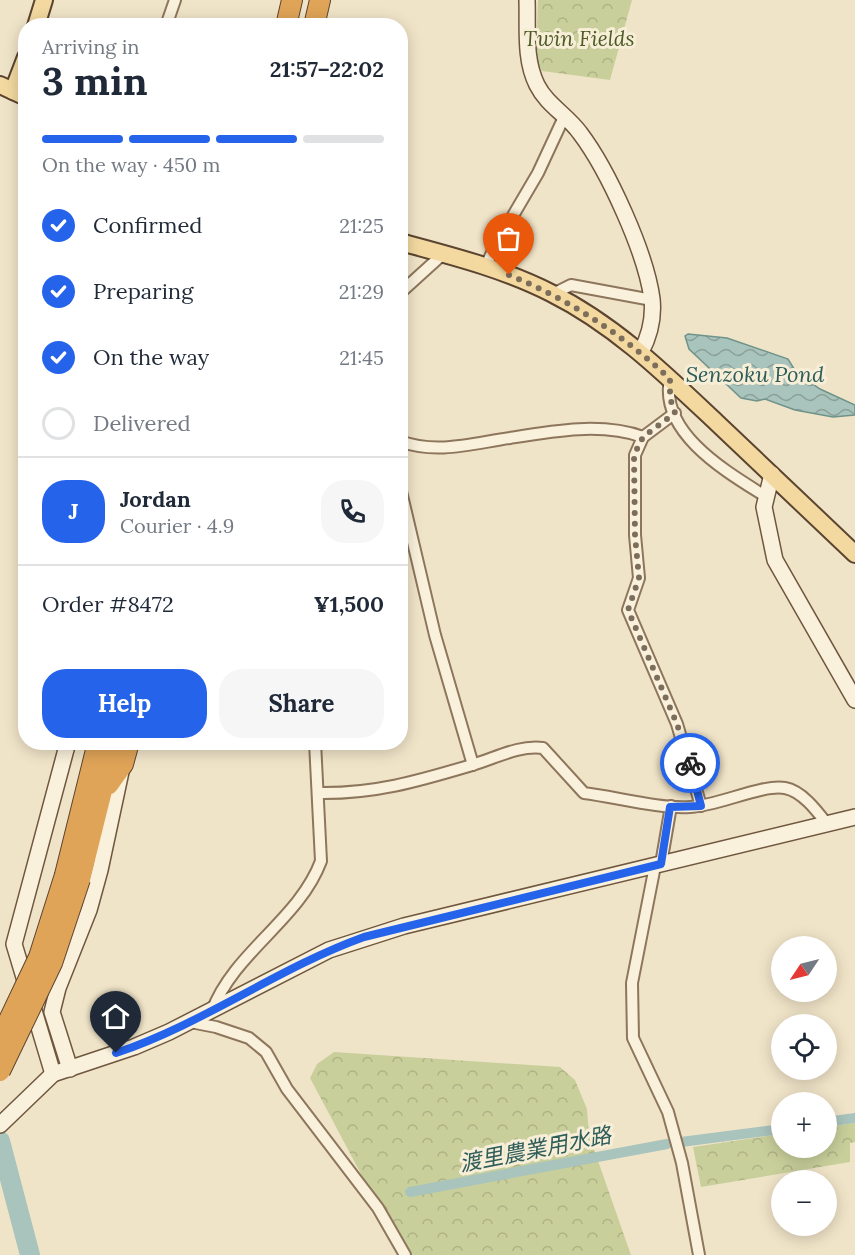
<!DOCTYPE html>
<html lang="en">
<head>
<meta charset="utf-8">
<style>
	:root { --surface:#fff; --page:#f6f6f7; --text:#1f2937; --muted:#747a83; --line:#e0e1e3; --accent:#2563eb }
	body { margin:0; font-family:Lora,"Noto Sans JP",serif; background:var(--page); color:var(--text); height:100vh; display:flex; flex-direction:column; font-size:22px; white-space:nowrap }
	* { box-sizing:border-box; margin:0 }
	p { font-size:20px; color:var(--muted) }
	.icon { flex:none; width:33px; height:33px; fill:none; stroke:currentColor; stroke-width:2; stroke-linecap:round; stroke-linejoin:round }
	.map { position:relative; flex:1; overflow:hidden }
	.panel { position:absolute; left:18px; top:18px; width:390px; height:732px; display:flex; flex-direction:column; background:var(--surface); border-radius:24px; box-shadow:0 3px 15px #0003 }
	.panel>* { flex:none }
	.needle { width:39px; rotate:235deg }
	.controls { position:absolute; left:771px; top:936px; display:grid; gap:12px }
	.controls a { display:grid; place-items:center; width:66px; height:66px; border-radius:50%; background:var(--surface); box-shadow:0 3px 15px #0003; font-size:30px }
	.pin { position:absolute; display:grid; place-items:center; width:51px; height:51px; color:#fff; margin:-62px -26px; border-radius:50% 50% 50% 0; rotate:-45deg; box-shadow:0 0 6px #0007 }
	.pin .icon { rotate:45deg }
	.courier { position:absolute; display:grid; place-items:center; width:60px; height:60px; margin:-30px; border:4px solid #2563eb; border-radius:50%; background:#fff; color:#222; box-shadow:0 2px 8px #0007 }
	.headline em { font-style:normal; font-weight:800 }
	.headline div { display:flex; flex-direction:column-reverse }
	.headline { display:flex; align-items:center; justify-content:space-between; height:102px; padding:0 24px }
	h1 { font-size:39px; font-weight:800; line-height:45px }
	.bar { display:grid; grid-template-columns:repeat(4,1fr); gap:9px 6px; align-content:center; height:72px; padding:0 24px }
	.bar i { height:8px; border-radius:4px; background:var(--line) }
	.bar .on { background:var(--accent) }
	.bar p { grid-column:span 4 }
	.line { display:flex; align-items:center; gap:15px; padding:0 24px; border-top:2px solid var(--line) }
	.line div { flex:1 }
	.round { display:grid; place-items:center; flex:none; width:63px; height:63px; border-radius:24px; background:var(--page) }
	ol { padding:0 24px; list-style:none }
	li { display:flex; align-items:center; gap:18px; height:66px }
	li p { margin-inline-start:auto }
	li .icon { padding:6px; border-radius:50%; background:var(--accent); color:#fff; stroke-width:4 }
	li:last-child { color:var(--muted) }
	li i { width:33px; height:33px; border:3px solid var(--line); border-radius:50% }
	.primary-button { display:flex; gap:12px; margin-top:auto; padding:12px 24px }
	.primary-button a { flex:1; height:69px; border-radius:24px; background:var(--accent); color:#fff; font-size:24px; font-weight:800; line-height:69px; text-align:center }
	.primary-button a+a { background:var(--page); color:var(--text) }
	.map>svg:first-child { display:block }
</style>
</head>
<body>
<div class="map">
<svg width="855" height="1255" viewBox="0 0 855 1255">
	<defs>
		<pattern id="forest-crowns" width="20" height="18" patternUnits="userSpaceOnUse" patternTransform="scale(1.5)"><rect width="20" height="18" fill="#c9cf9b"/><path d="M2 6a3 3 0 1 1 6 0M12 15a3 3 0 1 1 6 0" fill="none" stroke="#aeb285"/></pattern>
		<pattern id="water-waves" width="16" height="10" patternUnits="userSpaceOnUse" patternTransform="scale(1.5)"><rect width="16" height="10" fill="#a9c4bc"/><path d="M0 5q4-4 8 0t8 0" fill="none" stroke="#8ba098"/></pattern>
	</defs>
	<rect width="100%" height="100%" fill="#f0e4c8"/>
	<g fill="url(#forest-crowns)">
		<polygon points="538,0 632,0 610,80 542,71 536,62"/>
		<polygon points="334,1052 560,1067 575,1080 587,1109 589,1135 631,1255 404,1255 310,1078 317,1064"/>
		<polygon points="855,1123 855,1142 850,1143 850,1162 701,1187 693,1147 781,1134 782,1148 826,1148 827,1127"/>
	</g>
	<polygon fill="url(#water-waves)" stroke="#6f938a" stroke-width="1.5" points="688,334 727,338 788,359 796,372 820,389 855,405 855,415 833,417 795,410 765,399 757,401 741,398 689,349 685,336"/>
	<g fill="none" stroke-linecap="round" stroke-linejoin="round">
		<g stroke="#a9c4bc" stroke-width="10">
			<polyline points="826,1122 855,1118"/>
			<polyline points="681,1142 782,1129"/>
			<polyline points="410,1192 667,1144"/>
		</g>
		<polyline stroke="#a9c4bc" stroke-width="20" points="0,1141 30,1255"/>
		<g stroke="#8d765c" stroke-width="14">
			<g id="street">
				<polyline points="166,26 175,0"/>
				<polyline points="486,266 494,248 538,173 564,117"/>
				<polyline points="400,293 443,254"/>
				<polyline points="553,294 571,285 652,300"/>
				<path d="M670,379C659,433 727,472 765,496"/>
				<polyline points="675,413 643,437 635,455 635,535 639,578 628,610 677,724 701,806"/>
				<path d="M400,441C437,455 474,443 510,438C552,431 602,422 643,437"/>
				<polyline points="400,487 435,635 473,765"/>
				<path d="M318,793C375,794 418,781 472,765C496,758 518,745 543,748L584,793C616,797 659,809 690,807C718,806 762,784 785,788C802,791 817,811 827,824"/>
				<polyline points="661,864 671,806"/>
				<polyline points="655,866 632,983 633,1038 668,1112 682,1163 699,1255"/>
				<path d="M212,1011C234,952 299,920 321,861L315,742"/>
				<polyline points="190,1022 216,1027 249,1038 266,1052 287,1089 378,1208 405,1255"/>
			</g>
		</g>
		<g stroke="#6f573f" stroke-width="18">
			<g id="secondary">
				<path d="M527,0C528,29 524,59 537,85C547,105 567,115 580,133C608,170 646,253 652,299C654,318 650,335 641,352"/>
				<polyline points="772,474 764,507 775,560 855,700"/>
				<polyline points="70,1069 52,1012 58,988 89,910 100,870 122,767"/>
				<polyline points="53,1074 14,944 68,742"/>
				<polyline points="0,1125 53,1074 134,1047 169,1032 329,950 404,926 855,817"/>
			</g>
		</g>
		<g stroke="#5b4430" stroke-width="20">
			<g id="primary">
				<polyline points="36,26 44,0"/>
				<polyline points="0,85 26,97"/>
				<polyline points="13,91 26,57"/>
				<path d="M400,242C452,256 504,269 551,293C615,325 665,374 716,422C762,466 809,510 855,554"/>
			</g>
		</g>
		<g stroke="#5b4430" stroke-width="22">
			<g id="highway">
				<polyline points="286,26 292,0"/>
				<polyline points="314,26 320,0"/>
				<polyline points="108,785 123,764 129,742"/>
				<polyline points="65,875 98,742"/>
				<polyline points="80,879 114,742"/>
			</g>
		</g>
		<use href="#street" stroke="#faf1dc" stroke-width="10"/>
		<use href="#secondary" stroke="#faf1dc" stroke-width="15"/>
		<use href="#primary" stroke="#f3d9a0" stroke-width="16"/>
		<use href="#highway" stroke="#e0a458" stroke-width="20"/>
		<g stroke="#5b4430" stroke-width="22" stroke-linecap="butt">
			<g id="highway-bridge">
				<polyline points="0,1039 39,957 65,875"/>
				<polyline points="0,1071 52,963 80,879"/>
			</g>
		</g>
		<use href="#highway-bridge" stroke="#e0a458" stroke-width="20"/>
	</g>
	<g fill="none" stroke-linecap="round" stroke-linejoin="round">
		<path stroke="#7c6e5b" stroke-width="6" stroke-dasharray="0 10.8" d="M509,275C570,300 622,334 670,379V398L675,413L643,437L634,455L635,536L639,578L628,610L677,724L690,763"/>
		<path stroke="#2563eb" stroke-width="8" d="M116,1053C203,1024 278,968 364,937L661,864L670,807L701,806L690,763"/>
	</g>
	<g text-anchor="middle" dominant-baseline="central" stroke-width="6" stroke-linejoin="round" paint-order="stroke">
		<g font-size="21" font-style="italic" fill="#4d5a26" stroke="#f7eed8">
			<text x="579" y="38">Twin Fields</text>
		</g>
		<g font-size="22" font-style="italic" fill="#2f5d5a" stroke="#f7eed8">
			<text x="755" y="374">Senzoku Pond</text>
			<text transform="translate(535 1149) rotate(-11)">渡里農業用水路</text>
		</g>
	</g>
</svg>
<div class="controls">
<a><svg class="needle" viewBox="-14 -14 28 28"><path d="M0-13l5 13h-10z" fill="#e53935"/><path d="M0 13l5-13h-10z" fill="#747a83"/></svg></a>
<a><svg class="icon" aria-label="locate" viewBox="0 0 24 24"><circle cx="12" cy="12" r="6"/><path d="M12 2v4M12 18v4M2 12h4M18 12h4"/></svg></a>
<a>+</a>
<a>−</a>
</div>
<div class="pin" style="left:509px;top:275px;background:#ea580c"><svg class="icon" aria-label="bag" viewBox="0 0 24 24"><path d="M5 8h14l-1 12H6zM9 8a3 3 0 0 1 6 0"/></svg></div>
<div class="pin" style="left:116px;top:1053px;background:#1f2937"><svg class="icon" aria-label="home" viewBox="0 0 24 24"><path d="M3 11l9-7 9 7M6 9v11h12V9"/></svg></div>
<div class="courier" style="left:690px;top:763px"><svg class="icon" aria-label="bike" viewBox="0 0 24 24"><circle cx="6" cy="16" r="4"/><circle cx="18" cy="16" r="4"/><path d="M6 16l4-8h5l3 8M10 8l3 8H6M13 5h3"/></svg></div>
<section class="panel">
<div class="headline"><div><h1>3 min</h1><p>Arriving in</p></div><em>21:57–22:02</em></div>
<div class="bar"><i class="on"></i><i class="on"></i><i class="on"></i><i></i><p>On the way · 450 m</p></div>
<ol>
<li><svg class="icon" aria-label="check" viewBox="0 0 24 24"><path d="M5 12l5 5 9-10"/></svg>Confirmed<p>21:25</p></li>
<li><svg class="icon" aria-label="check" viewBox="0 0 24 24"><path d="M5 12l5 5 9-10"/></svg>Preparing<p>21:29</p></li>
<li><svg class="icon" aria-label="check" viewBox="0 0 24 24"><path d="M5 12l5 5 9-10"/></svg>On the way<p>21:45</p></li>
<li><i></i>Delivered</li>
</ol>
<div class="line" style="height:108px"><b class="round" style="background:var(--accent);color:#fff">J</b><div><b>Jordan</b><p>Courier · 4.9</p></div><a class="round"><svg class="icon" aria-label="phone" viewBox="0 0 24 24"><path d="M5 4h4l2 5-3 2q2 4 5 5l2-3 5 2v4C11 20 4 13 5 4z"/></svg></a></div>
<div class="line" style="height:78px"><div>Order #8472</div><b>¥1,500</b></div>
<div class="primary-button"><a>Help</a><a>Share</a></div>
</section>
</div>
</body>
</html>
